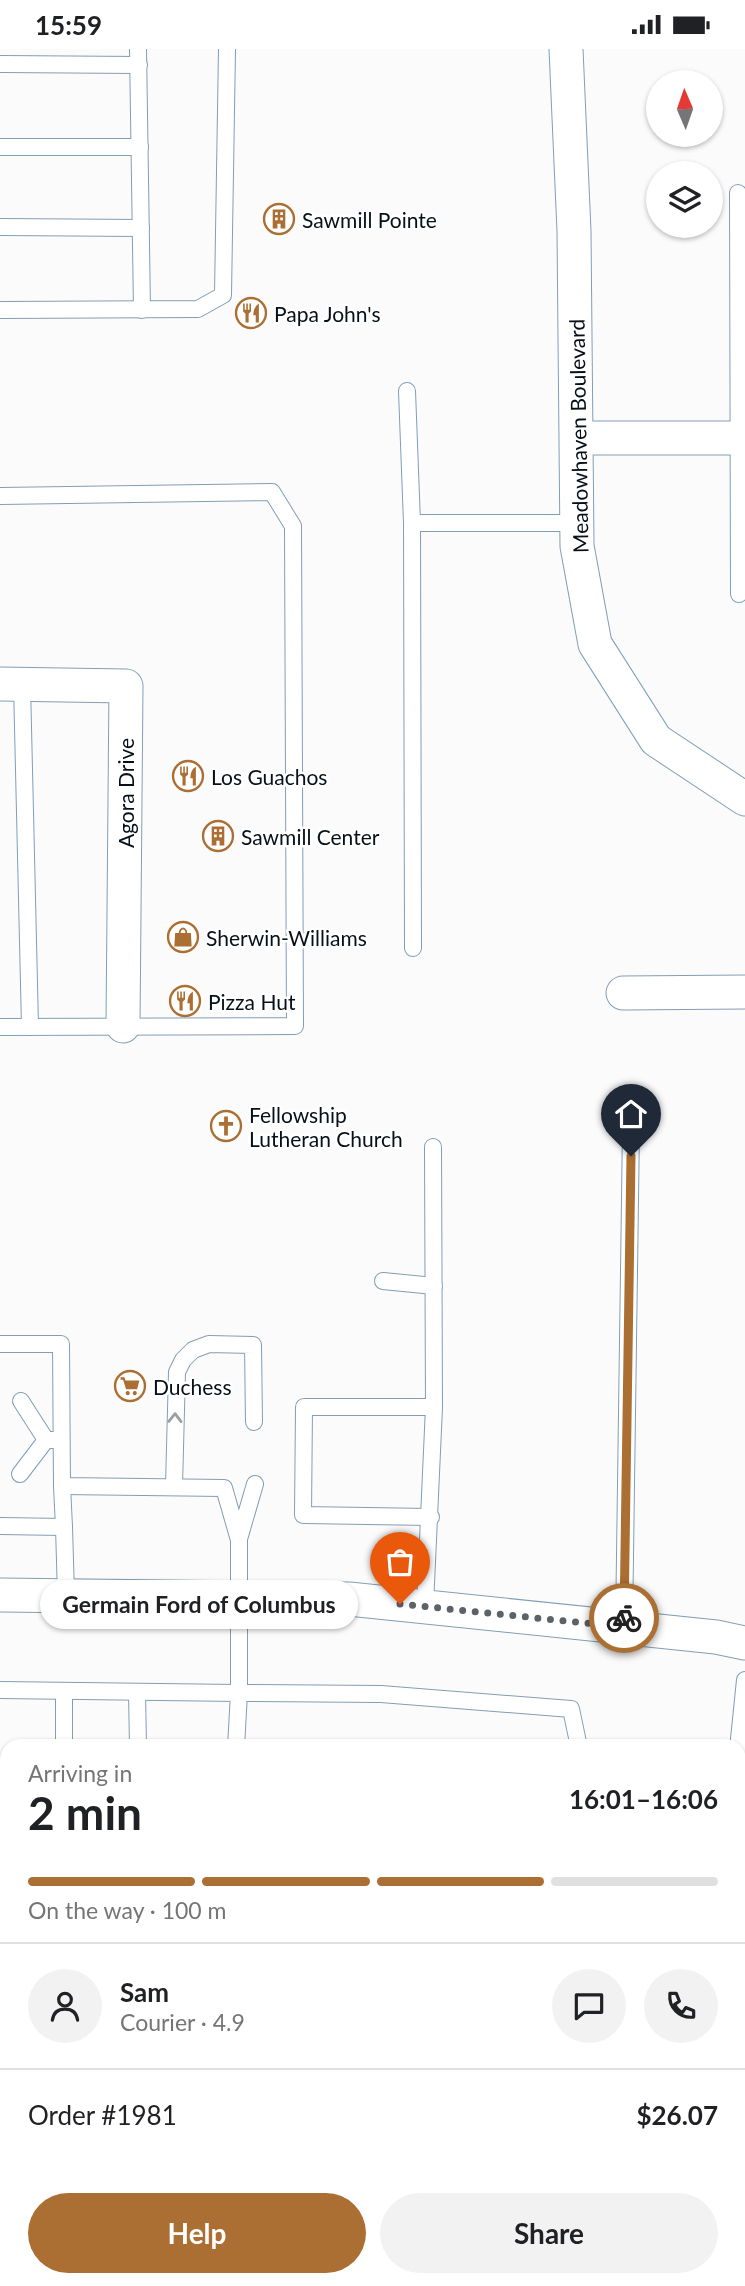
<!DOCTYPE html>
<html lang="en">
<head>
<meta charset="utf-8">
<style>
	:root { --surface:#fff; --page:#f2f2f2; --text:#202124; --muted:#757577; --line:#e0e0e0; --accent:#ac6f33 }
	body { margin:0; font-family:Lato,sans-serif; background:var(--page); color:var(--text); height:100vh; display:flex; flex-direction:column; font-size:26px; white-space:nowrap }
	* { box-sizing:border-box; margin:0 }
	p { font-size:23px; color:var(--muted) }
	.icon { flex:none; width:38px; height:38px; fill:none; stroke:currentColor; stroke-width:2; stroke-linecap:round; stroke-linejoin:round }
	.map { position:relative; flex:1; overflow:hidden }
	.details { position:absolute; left:0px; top:1690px; width:746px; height:548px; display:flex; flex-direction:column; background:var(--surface); border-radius:21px 21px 0 0; box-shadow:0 2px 5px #0004 }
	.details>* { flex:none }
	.needle { width:46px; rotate:358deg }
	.controls { position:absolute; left:646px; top:21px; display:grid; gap:14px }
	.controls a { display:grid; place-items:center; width:77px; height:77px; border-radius:50%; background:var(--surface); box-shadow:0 2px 5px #0004; font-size:35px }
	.pin { position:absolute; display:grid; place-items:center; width:60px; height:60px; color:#fff; margin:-72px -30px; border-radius:50% 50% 50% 0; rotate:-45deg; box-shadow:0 0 7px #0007 }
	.pin .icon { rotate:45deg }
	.courier { position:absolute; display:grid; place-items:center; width:70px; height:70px; margin:-35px; border:5px solid #ac6f33; border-radius:50%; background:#fff; color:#222; box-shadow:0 2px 9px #0007 }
	.bubble { position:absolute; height:49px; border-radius:24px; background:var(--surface); box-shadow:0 2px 5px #0004; font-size:23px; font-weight:700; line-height:49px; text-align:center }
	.summary em { font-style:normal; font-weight:700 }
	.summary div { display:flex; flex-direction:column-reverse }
	.summary { display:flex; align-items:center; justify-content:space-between; height:119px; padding:0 28px }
	h1 { font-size:46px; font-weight:700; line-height:52px }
	.bar { display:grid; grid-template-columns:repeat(4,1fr); gap:10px 7px; align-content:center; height:84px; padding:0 28px }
	.bar i { height:9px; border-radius:5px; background:var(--line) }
	.bar .current { background:var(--accent) }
	.bar p { grid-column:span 4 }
	.line { display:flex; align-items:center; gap:18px; padding:0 28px; border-top:2px solid var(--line) }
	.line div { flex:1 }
	.round { display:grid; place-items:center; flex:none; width:74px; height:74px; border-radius:37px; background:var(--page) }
	.button { display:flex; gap:14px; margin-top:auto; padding:14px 28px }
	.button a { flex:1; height:80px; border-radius:42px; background:var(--accent); color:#fff; font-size:28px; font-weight:700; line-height:80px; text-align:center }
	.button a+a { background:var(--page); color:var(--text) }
	.status { display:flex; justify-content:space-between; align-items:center; height:49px; padding:0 35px; background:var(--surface); direction:ltr }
	.status svg { height:19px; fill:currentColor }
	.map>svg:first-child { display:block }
</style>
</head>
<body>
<div class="status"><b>15:59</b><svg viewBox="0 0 49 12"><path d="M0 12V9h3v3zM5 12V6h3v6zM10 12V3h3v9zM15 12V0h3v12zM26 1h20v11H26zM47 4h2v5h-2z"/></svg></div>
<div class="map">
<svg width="745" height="2237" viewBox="0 0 745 2237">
	<rect width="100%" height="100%" fill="#fbfbfb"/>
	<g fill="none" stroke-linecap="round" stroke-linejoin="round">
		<g stroke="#819eb6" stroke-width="18">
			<g id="service">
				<polyline points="138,0 142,261"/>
				<polyline points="0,15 139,16"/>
				<polyline points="0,98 140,98"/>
				<polyline points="738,144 739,545"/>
				<polyline points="0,178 141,179"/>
				<polyline points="0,261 198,260 223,246 227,0"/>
				<polyline points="407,342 412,474"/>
				<polyline points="0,447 272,443 293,477 295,977 0,978"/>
				<polyline points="22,635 30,978"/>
				<polyline points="413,899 412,474 577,474"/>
				<polyline points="383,1232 434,1237"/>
				<polyline points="0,1295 61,1295 62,1437 224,1439 239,1491 239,1644 381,1645 571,1660 579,1698"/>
				<polyline points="21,1352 46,1391 61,1391"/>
				<polyline points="20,1425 46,1391"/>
				<polyline points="174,1437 177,1323 183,1311 193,1301 209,1295 253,1296 254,1373"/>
				<polyline points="431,1468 303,1466 304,1358 434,1358"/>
				<polyline points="0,1477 64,1478 62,1437"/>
				<polyline points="64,1478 66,1546"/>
				<polyline points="239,1490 255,1435"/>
				<polyline points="425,1557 434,1358 433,1098"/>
				<polyline points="624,1578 631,1079"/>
				<polyline points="0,1641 239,1644 236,1698"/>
				<polyline points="137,1643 138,1698"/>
				<polyline points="64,1698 64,1642"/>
				<polyline points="738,1700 745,1631"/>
				<polyline points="0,1988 7,1988"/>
				<polyline points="395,2231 396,2237"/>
				<polyline points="653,2231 655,2237"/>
				<polyline points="559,2237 570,2236 570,2231"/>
			</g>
		</g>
		<g stroke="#819eb6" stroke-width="35">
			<g id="minor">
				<polyline points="566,0 574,182 577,497 595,595 656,691 745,750"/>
				<polyline points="577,389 745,389"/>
				<polyline points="0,635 126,637 123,977"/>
				<polyline points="623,944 745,943"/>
				<polyline points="0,1546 349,1550 716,1588 745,1594"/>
			</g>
		</g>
		<use href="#service" stroke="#fff" stroke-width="16"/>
		<use href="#minor" stroke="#fff" stroke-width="33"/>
	</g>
	<defs><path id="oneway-chevron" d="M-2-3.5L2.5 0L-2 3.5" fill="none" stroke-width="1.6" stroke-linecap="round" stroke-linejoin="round" transform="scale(1.75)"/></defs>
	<use stroke="#9b9fa3" href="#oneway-chevron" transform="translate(175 1369) rotate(-89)"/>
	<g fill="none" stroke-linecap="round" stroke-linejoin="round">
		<polyline stroke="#5c6267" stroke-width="7" stroke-dasharray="0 12.6" points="400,1555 624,1578 624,1569"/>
		<polyline stroke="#ac6f33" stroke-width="9" points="624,1569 631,1107"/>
	</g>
	<defs>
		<g id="building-ring" transform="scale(1.575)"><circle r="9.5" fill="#fff" stroke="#ac6f33" stroke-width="1.5"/><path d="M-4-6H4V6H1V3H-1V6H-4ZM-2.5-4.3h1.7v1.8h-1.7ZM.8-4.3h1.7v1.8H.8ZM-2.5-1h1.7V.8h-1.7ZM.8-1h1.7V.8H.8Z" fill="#ac6f33"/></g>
		<g id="restaurant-ring" transform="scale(1.575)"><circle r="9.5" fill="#fff" stroke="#ac6f33" stroke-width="1.5"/><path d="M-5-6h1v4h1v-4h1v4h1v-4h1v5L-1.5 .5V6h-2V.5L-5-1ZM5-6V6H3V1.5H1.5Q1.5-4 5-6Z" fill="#ac6f33"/></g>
		<g id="shop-ring" transform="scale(1.575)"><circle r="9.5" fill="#fff" stroke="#ac6f33" stroke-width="1.5"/><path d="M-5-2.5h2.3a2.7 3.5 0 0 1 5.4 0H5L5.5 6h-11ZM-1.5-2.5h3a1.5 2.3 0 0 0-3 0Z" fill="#ac6f33"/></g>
		<g id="church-ring" transform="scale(1.575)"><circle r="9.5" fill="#fff" stroke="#ac6f33" stroke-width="1.5"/><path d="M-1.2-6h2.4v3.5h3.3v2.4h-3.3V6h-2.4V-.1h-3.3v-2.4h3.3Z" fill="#ac6f33"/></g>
		<g id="supermarket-ring" transform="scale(1.575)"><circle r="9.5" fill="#fff" stroke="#ac6f33" stroke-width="1.5"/><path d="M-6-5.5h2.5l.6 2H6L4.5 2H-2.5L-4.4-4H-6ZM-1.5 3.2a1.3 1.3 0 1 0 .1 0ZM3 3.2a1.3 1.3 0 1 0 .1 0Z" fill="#ac6f33"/></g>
	</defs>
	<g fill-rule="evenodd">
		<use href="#building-ring" x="279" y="170"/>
		<use href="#restaurant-ring" x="251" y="264"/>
		<use href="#restaurant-ring" x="188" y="727"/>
		<use href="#building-ring" x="218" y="787"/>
		<use href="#shop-ring" x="183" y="888"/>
		<use href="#restaurant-ring" x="185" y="952"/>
		<use href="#church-ring" x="226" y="1077"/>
		<use href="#supermarket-ring" x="130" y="1337"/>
	</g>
	<g text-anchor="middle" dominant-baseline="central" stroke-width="5" stroke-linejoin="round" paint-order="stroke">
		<g font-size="21" fill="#061018" stroke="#fff" text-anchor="start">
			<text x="302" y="170">Sawmill Pointe</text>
			<text x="274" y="264">Papa John's</text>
			<text x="211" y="727">Los Guachos</text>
			<text x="241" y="787">Sawmill Center</text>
			<text x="206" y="888">Sherwin-Williams</text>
			<text x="208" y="952">Pizza Hut</text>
			<text x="249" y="1065">Fellowship<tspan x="249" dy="24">Lutheran Church</tspan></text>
			<text x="153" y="1337">Duchess</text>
		</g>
		<g font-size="21" fill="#061018" stroke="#fff">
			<text transform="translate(578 387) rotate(-91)">Meadowhaven Boulevard</text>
			<text transform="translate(125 744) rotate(-90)">Agora Drive</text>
		</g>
	</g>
</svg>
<div class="controls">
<a><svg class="needle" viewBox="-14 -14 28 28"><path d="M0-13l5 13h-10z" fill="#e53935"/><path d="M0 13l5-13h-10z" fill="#757577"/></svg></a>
<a><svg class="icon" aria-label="layers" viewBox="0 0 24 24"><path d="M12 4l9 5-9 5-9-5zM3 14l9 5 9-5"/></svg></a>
</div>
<div class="pin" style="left:400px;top:1555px;background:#ea580c"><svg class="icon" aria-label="bag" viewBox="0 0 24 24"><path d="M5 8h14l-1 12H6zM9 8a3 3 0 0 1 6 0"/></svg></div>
<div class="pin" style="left:631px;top:1107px;background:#1f2937"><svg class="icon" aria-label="home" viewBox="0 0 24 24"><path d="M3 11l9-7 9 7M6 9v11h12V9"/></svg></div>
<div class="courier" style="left:624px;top:1569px"><svg class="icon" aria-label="bike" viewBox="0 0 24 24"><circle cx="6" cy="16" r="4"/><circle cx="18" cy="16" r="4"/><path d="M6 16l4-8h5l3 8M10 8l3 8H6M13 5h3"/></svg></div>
<div class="bubble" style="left:40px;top:1531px;width:318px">Germain Ford of Columbus</div>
<section class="details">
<div class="summary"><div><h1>2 min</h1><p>Arriving in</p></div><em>16:01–16:06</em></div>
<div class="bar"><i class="current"></i><i class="current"></i><i class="current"></i><i></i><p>On the way · 100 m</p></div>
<div class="line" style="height:126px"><a class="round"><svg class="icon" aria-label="person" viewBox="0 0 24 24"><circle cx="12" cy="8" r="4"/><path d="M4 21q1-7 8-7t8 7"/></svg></a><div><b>Sam</b><p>Courier · 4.9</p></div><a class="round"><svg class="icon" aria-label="chat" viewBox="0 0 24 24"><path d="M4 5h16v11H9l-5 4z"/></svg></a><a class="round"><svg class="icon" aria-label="phone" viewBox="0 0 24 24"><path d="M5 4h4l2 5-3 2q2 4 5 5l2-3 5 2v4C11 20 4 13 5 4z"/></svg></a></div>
<div class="line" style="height:91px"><div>Order #1981</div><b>$26.07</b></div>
<div class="button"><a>Help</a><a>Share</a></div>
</section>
</div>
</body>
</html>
